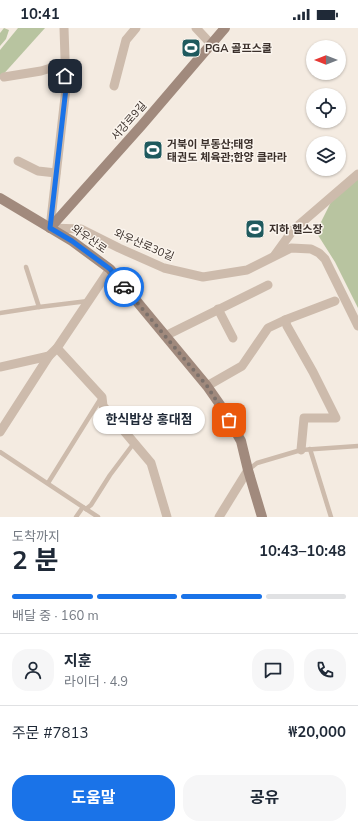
<!DOCTYPE html>
<html lang="ko">
<head>
<meta charset="utf-8">
<style>
	:root { --surface:#fff; --page:#f6f6f7; --text:#1f2937; --muted:#747a83; --line:#e0e1e3; --accent:#1a73e8 }
	body { margin:0; font-family:"Nunito Sans","Noto Sans KR",sans-serif; background:var(--page); color:var(--text); height:100vh; display:flex; flex-direction:column; font-size:15px; white-space:nowrap }
	* { box-sizing:border-box; margin:0 }
	p { font-size:13px; color:var(--muted) }
	.icon { flex:none; width:22px; height:22px; fill:none; stroke:currentColor; stroke-width:2; stroke-linecap:round; stroke-linejoin:round }
	.map { position:relative; height:489px; overflow:hidden }
	.details { display:flex; flex-direction:column; background:var(--surface); flex:1 }
	.details>* { flex:none }
	.needle { width:26px; rotate:270deg }
	.fabs { position:absolute; left:306px; top:12px; display:grid; gap:8px }
	.fabs a { display:grid; place-items:center; width:40px; height:40px; border-radius:50%; background:var(--surface); box-shadow:0 1px 3px #0004; font-size:20px }
	.pin { position:absolute; display:grid; place-items:center; width:34px; height:34px; color:#fff; margin:-17px; border-radius:8px; box-shadow:0 2px 6px #0006 }
	.courier { position:absolute; display:grid; place-items:center; width:40px; height:40px; margin:-20px; border:3px solid #1a73e8; border-radius:50%; background:#fff; color:#222; box-shadow:0 1px 5px #0007 }
	.bubble { position:absolute; height:28px; border-radius:14px; background:var(--surface); box-shadow:0 1px 3px #0004; font-size:13px; font-weight:700; line-height:28px; text-align:center }
	.overview em { font-style:normal; font-weight:700 }
	.overview div { display:flex; flex-direction:column-reverse }
	.overview { display:flex; align-items:center; justify-content:space-between; height:68px; padding:0 12px }
	h1 { font-size:26px; font-weight:700; line-height:30px }
	.bar { display:grid; grid-template-columns:repeat(4,1fr); gap:6px 4px; align-content:center; height:48px; padding:0 12px }
	.bar i { height:5px; border-radius:3px; background:var(--line) }
	.bar .current { background:var(--accent) }
	.bar p { grid-column:span 4 }
	.line { display:flex; align-items:center; gap:10px; padding:0 12px; border-top:1px solid var(--line) }
	.line div { flex:1 }
	.round { display:grid; place-items:center; flex:none; width:42px; height:42px; border-radius:16px; background:var(--page) }
	.action { display:flex; gap:8px; margin-top:auto; padding:8px 12px }
	.action a { flex:1; height:46px; border-radius:16px; background:var(--accent); color:#fff; font-size:16px; font-weight:700; line-height:46px; text-align:center }
	.action a+a { background:var(--page); color:var(--text) }
	.status { display:flex; justify-content:space-between; align-items:center; height:28px; padding:0 20px; background:var(--surface); direction:ltr }
	.status svg { height:11px; fill:currentColor }
	.map>svg:first-child { display:block }
</style>
</head>
<body>
<div class="status"><b>10:41</b><svg viewBox="0 0 49 12"><path d="M0 12V9h3v3zM5 12V6h3v6zM10 12V3h3v9zM15 12V0h3v12zM26 1h20v11H26zM47 4h2v5h-2z"/></svg></div>
<div class="map">
<svg width="358" height="489" viewBox="0 0 358 489">
	<rect width="100%" height="100%" fill="#f4ebe1"/>
	<g fill="#b8c4a0">
		<polygon points="4,0 9,2 6,11 0,18 0,5"/>
		<polygon points="18,0 45,0 0,50 0,22"/>
		<polygon points="358,150 358,280 335,234 316,204 332,172"/>
	</g>
	<g fill="none" stroke-linecap="round" stroke-linejoin="round">
		<g stroke="#cdbbac" stroke-width="4.5">
			<polyline points="26,239 39,279"/>
			<polyline points="0,285 39,279 88,273"/>
			<polyline points="310,421 331,489"/>
			<polyline points="0,424 98,489"/>
			<polyline points="248,442 257,435 301,422 358,418"/>
			<polyline points="48,455 101,370"/>
			<polyline points="86,481 91,477 110,447 134,415"/>
			<polyline points="76,489 83,479"/>
		</g>
		<g stroke="#cdbbac" stroke-width="9">
			<polyline points="64,0 66,60 50,200 81,201 119,220 164,240 203,249 247,242 291,220 311,221 319,225 325,231 358,298"/>
			<polyline points="196,0 211,16"/>
			<polyline points="4,49 41,43 64,36"/>
			<polyline points="114,58 126,12 136,0"/>
			<polyline points="18,133 38,143 56,145"/>
			<polyline points="275,227 293,202 358,146"/>
			<polyline points="218,281 233,310"/>
			<polyline points="285,292 287,298 313,344 336,390 304,390 301,422"/>
			<polyline points="165,308 268,257"/>
			<polyline points="57,320 102,369 103,378 151,435 167,489"/>
			<polyline points="0,339 49,328"/>
			<polyline points="207,358 242,338 268,300 285,292 335,273"/>
			<polyline points="0,404 49,328 57,320 110,241"/>
			<polyline points="219,489 248,442"/>
		</g>
		<g stroke="#a18a7d" stroke-width="10">
			<polyline points="0,170 72,213 110,241 207,358 223,381 241,413 248,442 262,489"/>
			<polyline points="50,200 142,97 225,0"/>
		</g>
	</g>
	<g fill="none" stroke-linecap="round" stroke-linejoin="round">
		<polyline stroke="#7c716b" stroke-width="4" stroke-dasharray="0 7.2" points="124,259 207,358 229,392"/>
		<polyline stroke="#1a73e8" stroke-width="5" points="65,48 66,60 50,200 72,213 110,241 124,259"/>
	</g>
	<defs>
		<g id="stadium-square" transform="scale(1)"><rect x="-9" y="-9" width="18" height="18" rx="4" fill="#1f5a5e" stroke="#fbf5ee"/><path d="M0-5a6.5 5 0 1 0 0 10a6.5 5 0 1 0 0-10ZM-3.5-1.8h7v3.6h-7Z" fill="#fff"/></g>
	</defs>
	<g fill-rule="evenodd">
		<use href="#stadium-square" x="191" y="20"/>
		<use href="#stadium-square" x="153" y="122"/>
		<use href="#stadium-square" x="255" y="201"/>
	</g>
	<g text-anchor="middle" dominant-baseline="central" stroke-width="3" stroke-linejoin="round" paint-order="stroke">
		<g font-size="11" font-weight="bold" fill="#3b302b" stroke="#fbf5ee" text-anchor="start">
			<text x="205" y="20">PGA 골프스쿨</text>
			<text x="167" y="116">거북이 부동산;태영<tspan x="167" dy="13">태권도 체육관;한양 클라라</tspan></text>
			<text x="269" y="201">지하 헬스장</text>
		</g>
		<g font-size="11" fill="#3b302b" stroke="#fbf5ee">
			<text transform="translate(129 93) rotate(-49)">서강로9길</text>
			<text transform="translate(89 211) rotate(35)">와우산로</text>
			<text transform="translate(144 217) rotate(23)">와우산로30길</text>
		</g>
	</g>
</svg>
<div class="fabs">
<a><svg class="needle" viewBox="-14 -14 28 28"><path d="M0-13l5 13h-10z" fill="#e53935"/><path d="M0 13l5-13h-10z" fill="#747a83"/></svg></a>
<a><svg class="icon" aria-label="locate" viewBox="0 0 24 24"><circle cx="12" cy="12" r="6"/><path d="M12 2v4M12 18v4M2 12h4M18 12h4"/></svg></a>
<a><svg class="icon" aria-label="layers" viewBox="0 0 24 24"><path d="M12 4l9 5-9 5-9-5zM3 14l9 5 9-5"/></svg></a>
</div>
<div class="pin" style="left:229px;top:392px;background:#ea580c"><svg class="icon" aria-label="bag" viewBox="0 0 24 24"><path d="M5 8h14l-1 12H6zM9 8a3 3 0 0 1 6 0"/></svg></div>
<div class="pin" style="left:65px;top:48px;background:#1f2937"><svg class="icon" aria-label="home" viewBox="0 0 24 24"><path d="M3 11l9-7 9 7M6 9v11h12V9"/></svg></div>
<div class="courier" style="left:124px;top:259px"><svg class="icon" aria-label="car" viewBox="0 0 24 24"><path d="M5 17H2v-5l4-1 3-4h7l3 4 3 1v5h-3M9 17h6M6 11h13"/><circle cx="7" cy="17" r="2"/><circle cx="17" cy="17" r="2"/></svg></div>
<div class="bubble" style="left:93px;top:378px;width:112px">한식밥상 홍대점</div>
</div>
<section class="details">
<div class="overview"><div><h1>2 분</h1><p>도착까지</p></div><em>10:43–10:48</em></div>
<div class="bar"><i class="current"></i><i class="current"></i><i class="current"></i><i></i><p>배달 중 · 160 m</p></div>
<div class="line" style="height:72px"><a class="round"><svg class="icon" aria-label="person" viewBox="0 0 24 24"><circle cx="12" cy="8" r="4"/><path d="M4 21q1-7 8-7t8 7"/></svg></a><div><b>지훈</b><p>라이더 · 4.9</p></div><a class="round"><svg class="icon" aria-label="chat" viewBox="0 0 24 24"><path d="M4 5h16v11H9l-5 4z"/></svg></a><a class="round"><svg class="icon" aria-label="phone" viewBox="0 0 24 24"><path d="M5 4h4l2 5-3 2q2 4 5 5l2-3 5 2v4C11 20 4 13 5 4z"/></svg></a></div>
<div class="line" style="height:52px"><div>주문 #7813</div><b>₩20,000</b></div>
<div class="action"><a>도움말</a><a>공유</a></div>
</section>
</body>
</html>
